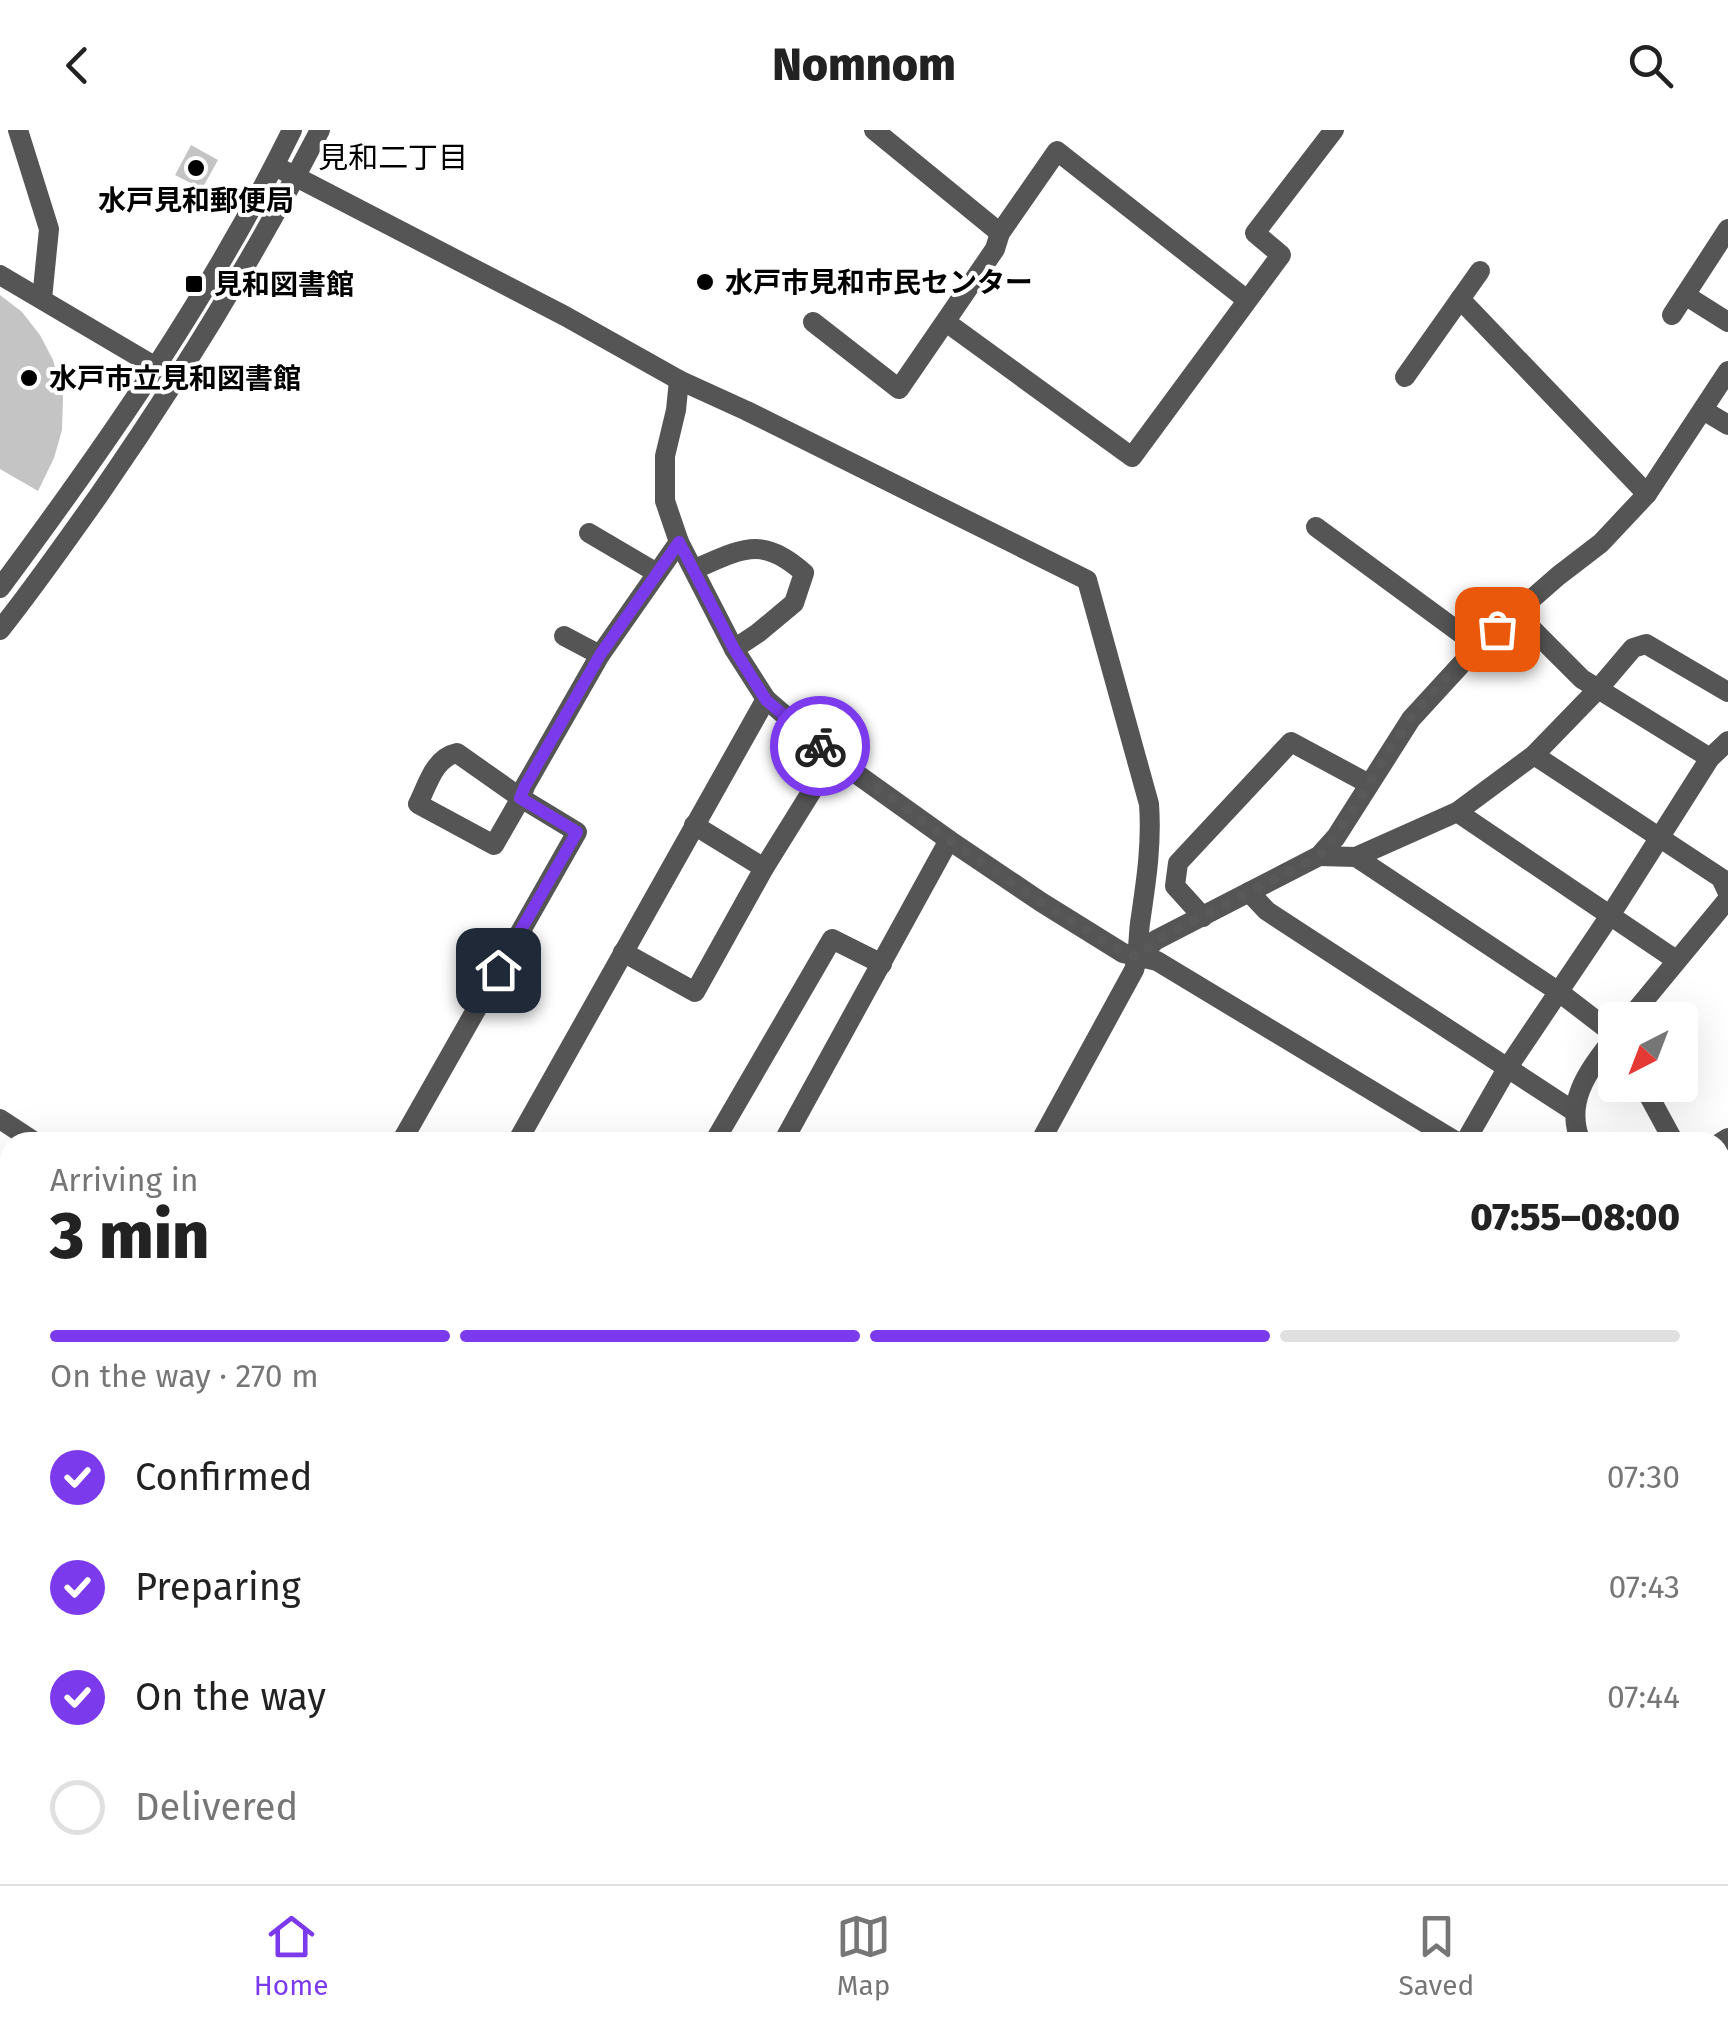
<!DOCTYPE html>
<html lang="en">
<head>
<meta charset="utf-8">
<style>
	:root { --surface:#fff; --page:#f2f2f2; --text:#222; --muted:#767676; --line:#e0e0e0; --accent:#7c3aed }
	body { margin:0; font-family:"Fira Sans","Noto Sans JP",sans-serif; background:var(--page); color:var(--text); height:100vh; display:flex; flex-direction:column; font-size:38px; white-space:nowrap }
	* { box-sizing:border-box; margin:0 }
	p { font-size:32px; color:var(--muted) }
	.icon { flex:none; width:55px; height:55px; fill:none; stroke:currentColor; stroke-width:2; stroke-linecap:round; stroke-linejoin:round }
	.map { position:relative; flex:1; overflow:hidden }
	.details { position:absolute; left:0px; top:1002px; width:1730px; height:752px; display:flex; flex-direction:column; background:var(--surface); border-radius:30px 30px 0 0; box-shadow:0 10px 40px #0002 }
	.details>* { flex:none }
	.needle { width:65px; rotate:222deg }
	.fabs { position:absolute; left:1598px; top:872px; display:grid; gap:20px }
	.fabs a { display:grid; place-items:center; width:100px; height:100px; border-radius:10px; background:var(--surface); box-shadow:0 10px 40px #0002; font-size:50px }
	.pin { position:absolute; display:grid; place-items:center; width:85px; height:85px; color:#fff; margin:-42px; border-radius:20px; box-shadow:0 5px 15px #0006 }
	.courier { position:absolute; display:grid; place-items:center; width:100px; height:100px; margin:-50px; border:8px solid #7c3aed; border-radius:50%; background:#fff; color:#222; box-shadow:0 2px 12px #0007 }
	.headline em { font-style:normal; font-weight:800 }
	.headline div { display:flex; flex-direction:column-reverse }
	.headline { display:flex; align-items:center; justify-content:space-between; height:170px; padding:0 50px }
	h1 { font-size:65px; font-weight:800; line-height:75px }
	.bar { display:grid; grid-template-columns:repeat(4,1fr); gap:15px 10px; align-content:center; height:120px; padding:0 50px }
	.bar i { height:12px; border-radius:8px; background:var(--line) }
	.bar .on { background:var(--accent) }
	.bar p { grid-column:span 4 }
	ol { padding:0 50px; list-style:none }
	li { display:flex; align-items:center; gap:30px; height:110px }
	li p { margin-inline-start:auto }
	li .icon { padding:10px; border-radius:50%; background:var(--accent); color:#fff; stroke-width:4 }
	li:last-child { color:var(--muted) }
	li i { width:55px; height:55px; border:5px solid var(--line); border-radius:50% }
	header { display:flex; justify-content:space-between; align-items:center; height:130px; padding:0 50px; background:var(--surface); font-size:45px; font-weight:800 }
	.tabs { display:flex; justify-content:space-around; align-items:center; height:140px; border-top:2px solid var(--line); background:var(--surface); font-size:28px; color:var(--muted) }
	.tabs a { display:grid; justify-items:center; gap:5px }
	.tabs .on { color:var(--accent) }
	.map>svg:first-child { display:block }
</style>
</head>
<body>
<header><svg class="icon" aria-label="back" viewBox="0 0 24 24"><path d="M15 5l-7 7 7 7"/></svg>Nomnom<svg class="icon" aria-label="search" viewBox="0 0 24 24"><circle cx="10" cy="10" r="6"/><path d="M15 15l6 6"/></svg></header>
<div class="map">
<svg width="1728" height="1754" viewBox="0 0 1728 1754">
	<rect width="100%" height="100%" fill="#fff"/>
	<g fill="#c4c4c4">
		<polygon points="191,15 218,30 202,59 175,45"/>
		<polygon points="0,165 22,182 40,205 53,230 63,267 62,300 54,328 38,361 0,339"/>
	</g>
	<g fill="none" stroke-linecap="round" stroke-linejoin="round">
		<g stroke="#555" stroke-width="20">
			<polyline points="18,0 49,99 42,169"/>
			<polyline points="874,0 1000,103"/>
			<path d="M275,36L565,186L679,250L747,281L1087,450L1149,674C1152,715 1146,752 1140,793C1138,809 1139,825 1134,840L1040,1012"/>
			<polyline points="0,145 156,237"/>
			<polyline points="1685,165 1728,192"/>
			<polyline points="1460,169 1647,364"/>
			<polyline points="1672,185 1728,99"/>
			<polyline points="813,192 899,259 995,119 1000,103 1057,21 1247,170"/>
			<polyline points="946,192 1132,327 1281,125 1255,103 1334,0"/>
			<polyline points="1405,247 1480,141"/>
			<polyline points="679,250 676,280 665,326 665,371 679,412 734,519 766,569 833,627 949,710 1041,772 1123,823 1157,831 1457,1012"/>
			<polyline points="1703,280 1728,295"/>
			<polyline points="1316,397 1478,516"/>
			<polyline points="589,403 657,443"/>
			<path d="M695,439C742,419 762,405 804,443L794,473L758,503L734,519"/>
			<polyline points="1516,483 1582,549 1710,628"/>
			<polyline points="564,506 600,525"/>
			<path d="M457,623L521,668L494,715L418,674C428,654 434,628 457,623Z"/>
			<polyline points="1534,625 1721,748 1728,763"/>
			<polyline points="1457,682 1676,830"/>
			<polyline points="694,695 764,738"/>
			<polyline points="1319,726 1356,727 1457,682 1534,625 1599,558 1633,518 1646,514 1728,562"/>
			<polyline points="1356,727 1559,862 1615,905"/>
			<polyline points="1249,762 1267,781 1575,982"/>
			<polyline points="1203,787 1175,756 1178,733 1291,612 1369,654"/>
			<polyline points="623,822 695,862 764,738 833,627"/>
			<polyline points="1138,827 1156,810 1319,726 1336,707 1411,589 1478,516 1558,446 1601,413 1647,364 1728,241"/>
			<polyline points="1628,890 1728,769"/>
			<polyline points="1643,955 1674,1012"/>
			<polyline points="401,1012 577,702 521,668 525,656 600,525 679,412"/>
			<polyline points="517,1012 766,569"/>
			<polyline points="714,1012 832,809 882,834"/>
			<polyline points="783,1012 949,710"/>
			<polyline points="1465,1012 1508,937 1611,784 1710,628 1728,611"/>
			<path d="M1581,1012C1563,970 1591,938 1615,906"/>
			<polyline points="1720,1013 1728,1008"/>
			<polyline points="1720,1074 1728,1084"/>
			<polyline points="1720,1152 1728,1150"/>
			<polyline points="1720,1202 1728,1191"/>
			<polyline points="0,1343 10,1325"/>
			<polyline points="0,1666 10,1649"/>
			<polyline points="617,1745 630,1754"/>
			<polyline points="75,1754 81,1745"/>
			<polyline points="476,1754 481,1745"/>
			<polyline points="576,1754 582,1745"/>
			<polyline points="1308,1754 1313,1745"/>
			<polyline points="1517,1754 1522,1745"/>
		</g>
		<g stroke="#555" stroke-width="20">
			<path d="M0,458C108,313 212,163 292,0"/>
			<path d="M0,500C35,456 67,410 99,365C180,248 255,126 320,0"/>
			<polyline points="0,989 35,1012"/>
			<polyline points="1202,1745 1216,1754"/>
		</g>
	</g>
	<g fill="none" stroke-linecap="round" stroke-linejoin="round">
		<path stroke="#595959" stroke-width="10" stroke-dasharray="0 18" d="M820,616L949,710L1041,772L1124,823L1138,827L1156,810L1319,726C1355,685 1377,634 1410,590C1432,560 1469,523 1497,499"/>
		<polyline stroke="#7c3aed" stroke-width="12" points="498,840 577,702 520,668 525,656 600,525 679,412 734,519 766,570 820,616"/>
	</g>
	<g fill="#000" stroke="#fff" stroke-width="4">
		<circle cx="196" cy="38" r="10"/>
		<circle cx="705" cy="152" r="10"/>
		<rect x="184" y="144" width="20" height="20" rx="5"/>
		<circle cx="29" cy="248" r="10"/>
	</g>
	<g text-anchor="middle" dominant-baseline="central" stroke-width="8" stroke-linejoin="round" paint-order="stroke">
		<g font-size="28" font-weight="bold" fill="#000" stroke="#fff" text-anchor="start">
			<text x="196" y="70" text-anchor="middle">水戸見和郵便局</text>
			<text x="725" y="152">水戸市見和市民センター</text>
			<text x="214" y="154">見和図書館</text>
			<text x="49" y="248">水戸市立見和図書館</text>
		</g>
		<g font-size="30" fill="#000" stroke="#fff">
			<text x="393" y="28">見和二丁目</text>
		</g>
	</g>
</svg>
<div class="fabs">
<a><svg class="needle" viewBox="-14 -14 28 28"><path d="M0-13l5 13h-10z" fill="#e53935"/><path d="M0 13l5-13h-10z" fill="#767676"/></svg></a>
</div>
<div class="pin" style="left:1497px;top:499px;background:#ea580c"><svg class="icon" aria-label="bag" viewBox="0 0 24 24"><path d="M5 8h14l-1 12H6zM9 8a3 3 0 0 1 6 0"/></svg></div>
<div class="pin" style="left:498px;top:840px;background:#1f2937"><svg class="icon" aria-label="home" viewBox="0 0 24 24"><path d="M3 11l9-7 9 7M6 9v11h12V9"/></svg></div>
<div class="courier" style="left:820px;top:616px"><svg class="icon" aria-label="bike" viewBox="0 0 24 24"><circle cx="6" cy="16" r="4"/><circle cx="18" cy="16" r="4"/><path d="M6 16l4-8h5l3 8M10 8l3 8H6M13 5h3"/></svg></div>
<section class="details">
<div class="headline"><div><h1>3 min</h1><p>Arriving in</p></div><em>07:55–08:00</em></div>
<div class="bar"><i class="on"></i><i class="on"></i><i class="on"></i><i></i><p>On the way · 270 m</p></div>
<ol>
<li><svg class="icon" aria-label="check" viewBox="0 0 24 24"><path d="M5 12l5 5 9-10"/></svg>Confirmed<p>07:30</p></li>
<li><svg class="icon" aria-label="check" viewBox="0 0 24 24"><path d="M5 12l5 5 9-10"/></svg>Preparing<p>07:43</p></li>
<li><svg class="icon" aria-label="check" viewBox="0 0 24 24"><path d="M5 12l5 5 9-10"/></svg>On the way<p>07:44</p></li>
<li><i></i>Delivered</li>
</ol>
</section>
</div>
<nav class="tabs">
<a class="on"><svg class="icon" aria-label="home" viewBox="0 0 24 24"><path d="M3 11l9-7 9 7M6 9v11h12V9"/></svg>Home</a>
<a><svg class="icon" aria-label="map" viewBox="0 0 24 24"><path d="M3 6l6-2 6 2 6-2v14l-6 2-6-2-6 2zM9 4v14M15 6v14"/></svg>Map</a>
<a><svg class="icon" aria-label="saved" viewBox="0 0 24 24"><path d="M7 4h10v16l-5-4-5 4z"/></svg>Saved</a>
</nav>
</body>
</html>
